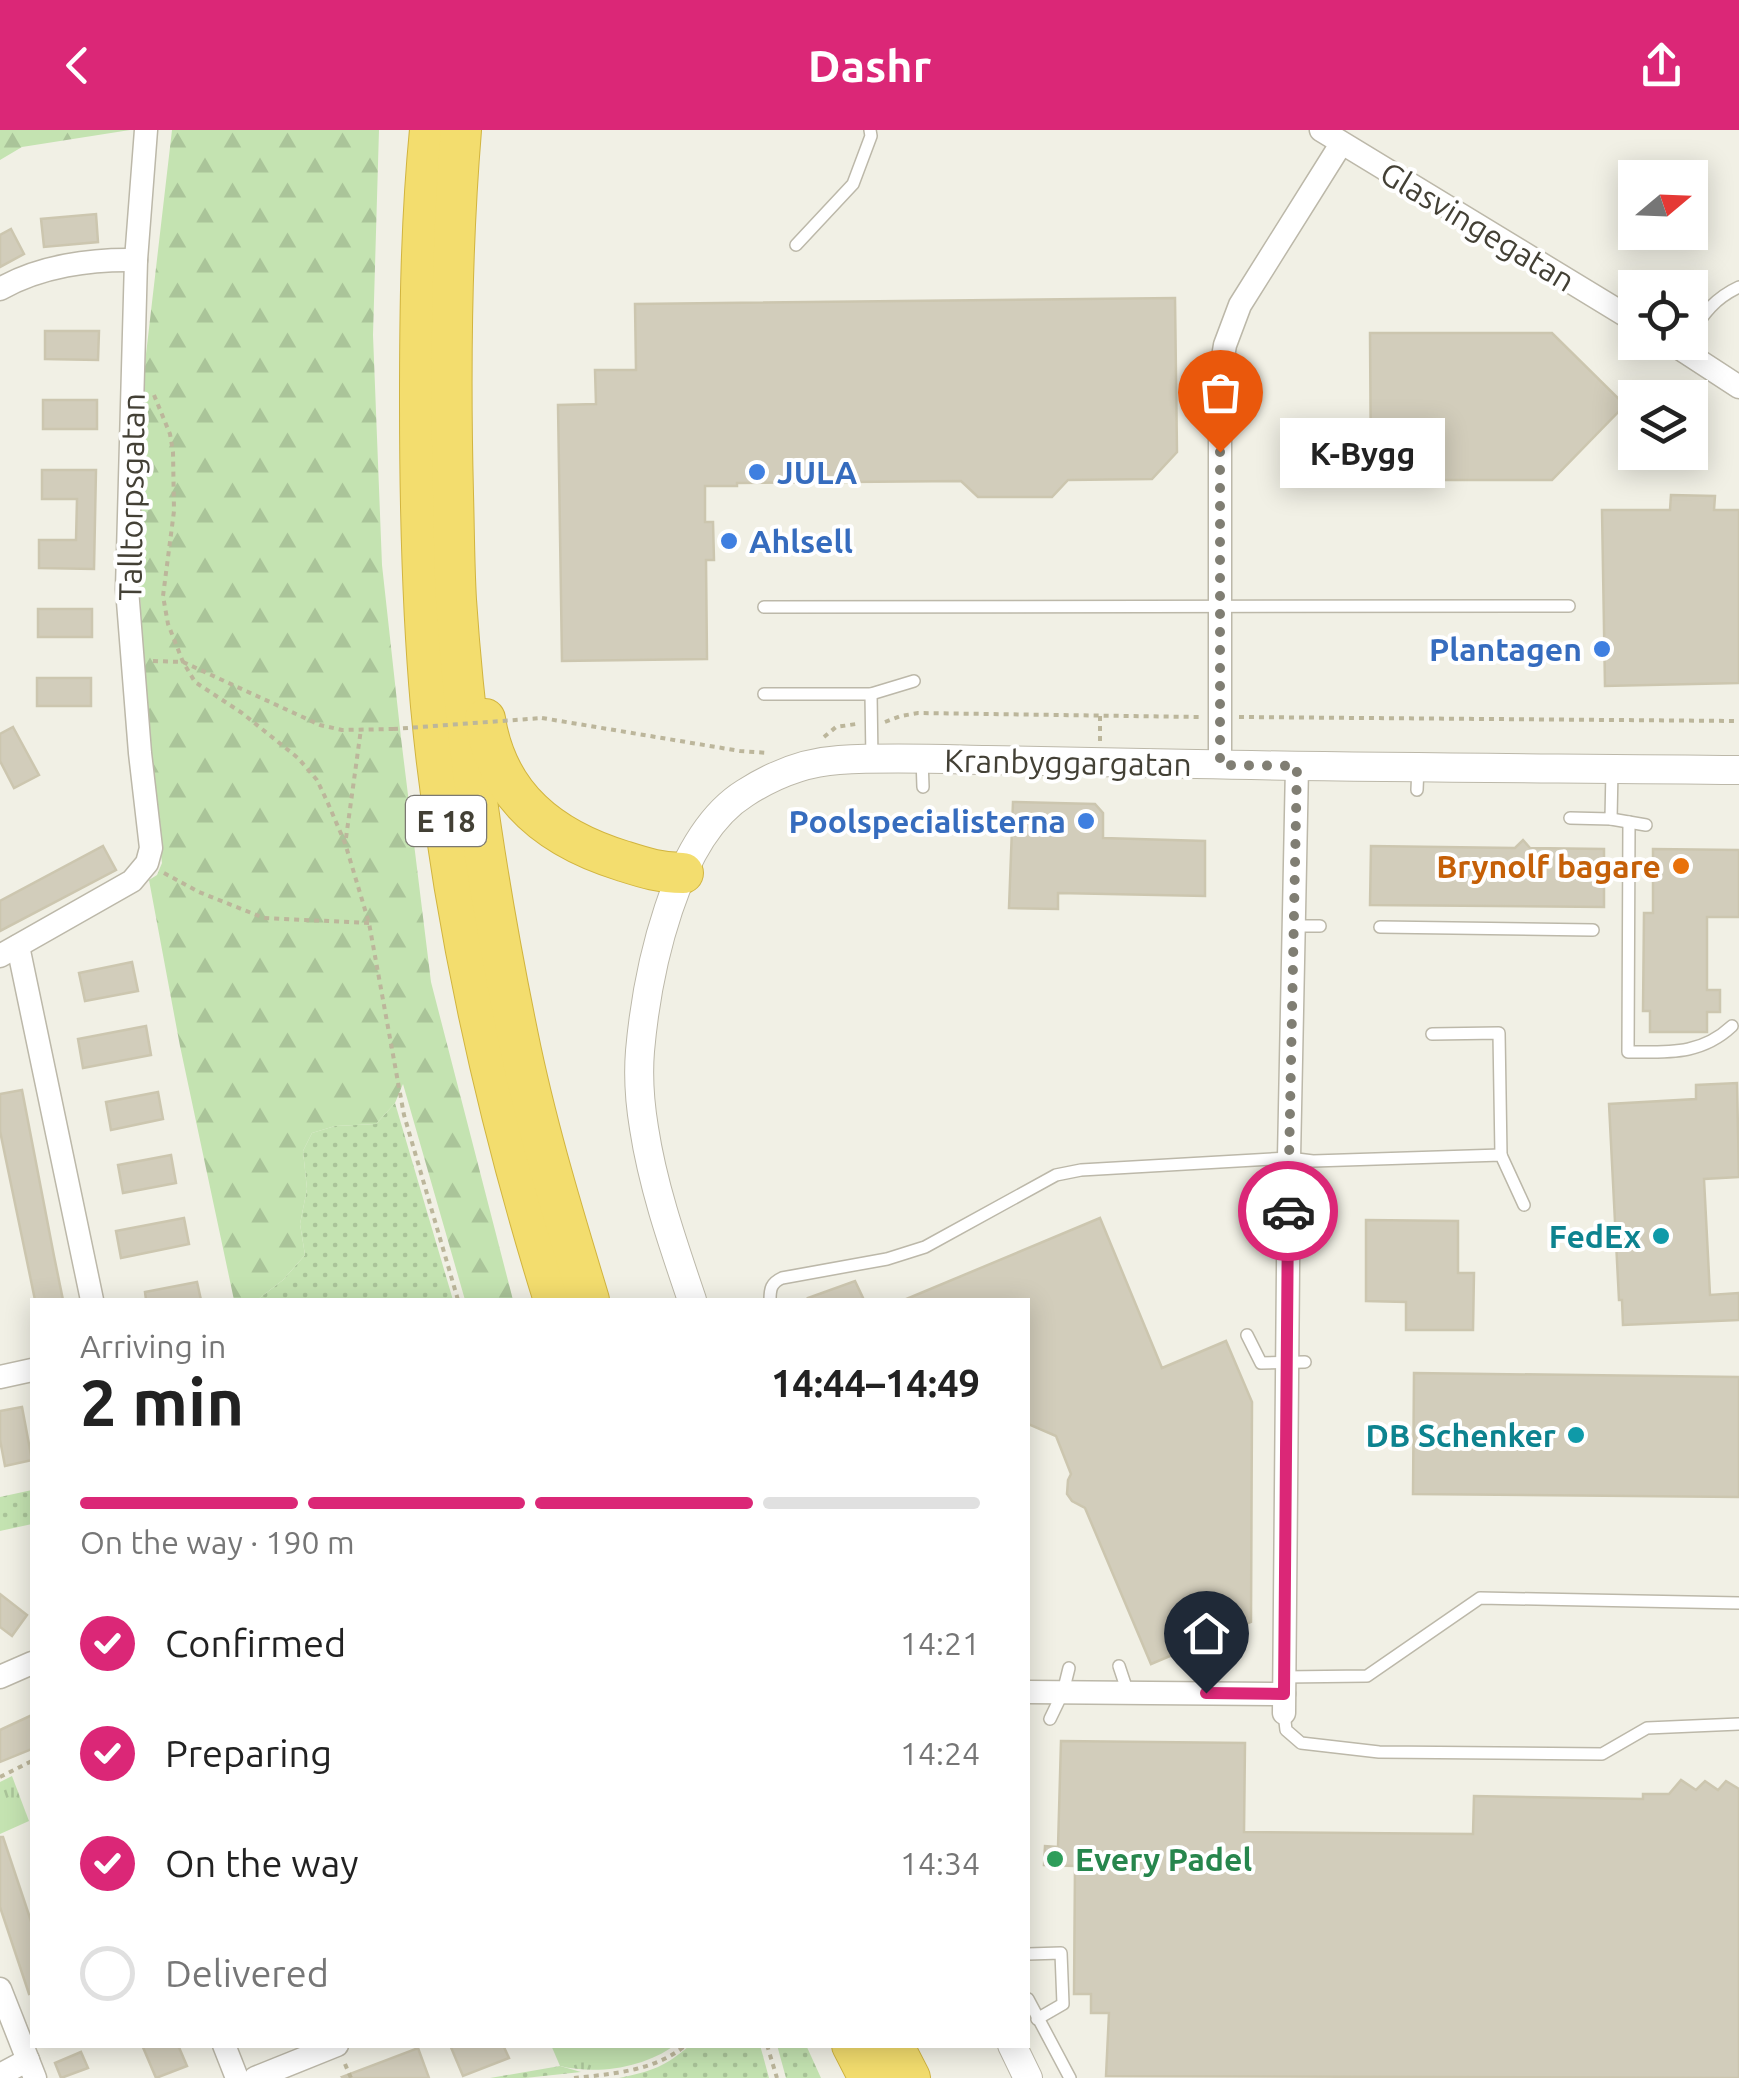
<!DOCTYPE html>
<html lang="en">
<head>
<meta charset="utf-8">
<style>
	:root { --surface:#fff; --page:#f2f2f2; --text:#222; --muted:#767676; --line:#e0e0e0; --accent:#db2777 }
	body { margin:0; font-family:Ubuntu,sans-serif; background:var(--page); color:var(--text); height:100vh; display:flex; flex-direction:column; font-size:38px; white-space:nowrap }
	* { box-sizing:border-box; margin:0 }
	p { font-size:32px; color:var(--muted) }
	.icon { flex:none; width:55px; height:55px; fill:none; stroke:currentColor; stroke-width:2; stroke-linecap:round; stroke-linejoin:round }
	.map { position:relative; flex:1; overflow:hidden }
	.panel { position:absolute; left:30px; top:1168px; width:1000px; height:750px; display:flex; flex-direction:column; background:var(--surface); border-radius:0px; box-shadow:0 5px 25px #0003 }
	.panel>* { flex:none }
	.needle { width:65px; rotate:71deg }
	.buttons { position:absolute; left:1618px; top:30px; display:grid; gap:20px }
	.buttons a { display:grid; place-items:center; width:90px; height:90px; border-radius:0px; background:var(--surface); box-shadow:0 5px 25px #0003; font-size:50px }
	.pin { position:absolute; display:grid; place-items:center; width:85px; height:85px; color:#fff; margin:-102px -42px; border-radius:50% 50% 50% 0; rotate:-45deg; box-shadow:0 0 10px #0007 }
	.pin .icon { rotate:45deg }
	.courier { position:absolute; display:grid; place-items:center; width:100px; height:100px; margin:-50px; border:8px solid #db2777; border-radius:50%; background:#fff; color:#222; box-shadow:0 2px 12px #0007 }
	.bubble { position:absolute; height:70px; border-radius:0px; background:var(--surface); box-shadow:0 5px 25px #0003; font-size:32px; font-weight:700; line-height:70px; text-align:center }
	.headline em { font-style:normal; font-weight:700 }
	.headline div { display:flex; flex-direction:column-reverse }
	.headline { display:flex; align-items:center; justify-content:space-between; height:170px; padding:0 50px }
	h1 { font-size:65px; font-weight:700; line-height:75px }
	.bar { display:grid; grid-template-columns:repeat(4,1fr); gap:15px 10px; align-content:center; height:120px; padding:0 50px }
	.bar i { height:12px; border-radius:8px; background:var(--line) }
	.bar .on { background:var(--accent) }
	.bar p { grid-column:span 4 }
	ol { padding:0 50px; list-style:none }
	li { display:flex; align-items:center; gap:30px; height:110px }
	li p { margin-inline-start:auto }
	li .icon { padding:10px; border-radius:50%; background:var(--accent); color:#fff; stroke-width:4 }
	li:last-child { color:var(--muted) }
	li i { width:55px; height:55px; border:5px solid var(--line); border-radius:50% }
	header { display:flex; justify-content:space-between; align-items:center; height:130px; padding:0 50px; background:var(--accent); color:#fff; font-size:45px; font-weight:700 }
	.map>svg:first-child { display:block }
</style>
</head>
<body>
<header><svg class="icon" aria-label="back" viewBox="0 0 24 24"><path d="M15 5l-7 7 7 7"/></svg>Dashr<svg class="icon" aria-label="share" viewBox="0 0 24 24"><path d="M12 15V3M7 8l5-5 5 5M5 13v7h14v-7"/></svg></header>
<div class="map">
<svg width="1739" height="1948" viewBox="0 0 1739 1948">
	<defs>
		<pattern id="grass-dots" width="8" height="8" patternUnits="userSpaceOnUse" patternTransform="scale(2.5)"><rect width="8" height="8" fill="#c4e3b1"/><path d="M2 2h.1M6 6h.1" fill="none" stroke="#aac499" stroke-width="1.8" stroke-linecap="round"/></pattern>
		<pattern id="forest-firs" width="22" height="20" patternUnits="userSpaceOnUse" patternTransform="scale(2.5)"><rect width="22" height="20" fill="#c4e3b1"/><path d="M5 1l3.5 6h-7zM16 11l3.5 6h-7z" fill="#aac499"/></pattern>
		<pattern id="park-tufts" width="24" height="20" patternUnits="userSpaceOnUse" patternTransform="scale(2.5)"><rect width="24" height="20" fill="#c4e3b1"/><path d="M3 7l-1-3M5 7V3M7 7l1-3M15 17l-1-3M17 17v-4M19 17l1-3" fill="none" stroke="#aac499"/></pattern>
	</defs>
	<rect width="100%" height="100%" fill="#f1f0e5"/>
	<g fill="url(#grass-dots)">
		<polygon points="395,973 453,1170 257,1170 283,1150 305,1125 300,1094 307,1059 303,1021 312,1003 335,996 376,994"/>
		<polygon points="32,1360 32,1394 0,1401 0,1367"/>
		<path d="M690,1915H760L769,1948H619C652,1941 665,1937 690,1915Z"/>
		<polygon points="777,1915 806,1915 821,1948 786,1948"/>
		<polygon points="560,1936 581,1942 525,1948 490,1948"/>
	</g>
	<g fill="url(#forest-firs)">
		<polygon points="0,0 130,0 22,17 0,30"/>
		<polygon points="172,0 379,0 373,205 382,435 401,608 431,852 513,1170 465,1170 403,954 395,973 376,994 335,996 312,1003 303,1021 307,1059 300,1094 305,1125 283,1150 257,1170 234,1170 180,916 149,750 157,745 162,733 149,620 139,449 143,250"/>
	</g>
	<g fill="url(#park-tufts)">
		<polygon points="12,1646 29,1691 0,1704 0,1652"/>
		<path d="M551,1915H675C644,1938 597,1945 560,1936Z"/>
	</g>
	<g fill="#d2cdbb" stroke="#ccc6af" stroke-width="2.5">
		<polygon points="96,84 98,112 44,117 41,89"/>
		<polygon points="11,99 24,124 0,137 0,105"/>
		<polygon points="1175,168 1177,322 1152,349 1068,350 1052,367 978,367 961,351 737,353 737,356 705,356 705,392 713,392 714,430 706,430 707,529 562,531 558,275 596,274 595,240 636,240 635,174"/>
		<polygon points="45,201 99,201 98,230 45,229"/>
		<polygon points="1370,203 1552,203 1625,275 1552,350 1371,350"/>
		<rect x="43" y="270" width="54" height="29"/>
		<polygon points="42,340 96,340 94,439 39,438 39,410 76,410 77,369 42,369"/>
		<polygon points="1671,365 1715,366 1714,380 1739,380 1739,553 1605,556 1602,380 1670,380"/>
		<rect x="38" y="479" width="54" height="28"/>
		<rect x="37" y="548" width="54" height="28"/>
		<polygon points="13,597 39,645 14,658 0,631 0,604"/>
		<polygon points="1013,672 1095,674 1103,683 1103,708 1205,711 1205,766 1058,763 1058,779 1009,778"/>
		<polygon points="1523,710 1530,718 1604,719 1604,777 1370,775 1371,716 1515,718"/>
		<polygon points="103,716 116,740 0,801 0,771"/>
		<polygon points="1653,719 1739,720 1739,787 1707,787 1707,860 1720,860 1720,882 1707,882 1707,902 1650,902 1650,881 1643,881 1644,783 1653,783"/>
		<polygon points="132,832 138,861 85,871 79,843"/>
		<polygon points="146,896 151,925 83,938 78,909"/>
		<polygon points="1737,953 1739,1047 1704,1049 1710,1165 1739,1163 1739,1190 1623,1195 1622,1170 1619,1170 1609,974 1696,969 1696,955"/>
		<polygon points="22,960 54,1126 63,1170 35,1170 0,1001 0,964"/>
		<polygon points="158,962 163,989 111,1000 106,972"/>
		<polygon points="171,1025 176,1053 123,1063 118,1035"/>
		<polygon points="184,1088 189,1114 121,1128 116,1101"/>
		<polygon points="1100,1088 1162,1238 1226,1211 1252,1272 1251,1492 1151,1534 1085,1378 1072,1371 1067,1364 1068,1350 1071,1344 1056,1306 1028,1294 1028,1170 904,1170"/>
		<polygon points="1366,1090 1458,1091 1458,1143 1474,1143 1473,1200 1406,1200 1406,1172 1366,1171"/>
		<polygon points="855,1151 864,1170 809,1170 808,1168"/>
		<polygon points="197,1152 201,1170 146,1170 145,1162"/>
		<polygon points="1414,1243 1739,1247 1739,1367 1413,1364"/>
		<polygon points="22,1277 32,1330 5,1336 0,1310 0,1281"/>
		<polygon points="0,1464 27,1485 12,1506 0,1497"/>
		<polygon points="32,1585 32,1619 0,1632 0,1600"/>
		<polygon points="1061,1611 1245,1613 1244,1702 1473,1704 1474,1666 1643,1669 1643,1664 1669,1664 1681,1650 1696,1660 1705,1651 1718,1660 1726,1651 1739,1659 1739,1948 1106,1946 1109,1883 1091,1883 1091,1864 1074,1864 1075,1736 1044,1735 1045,1716 1058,1717"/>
		<polygon points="0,1707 3,1707 32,1794 32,1863 29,1864 0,1777"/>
		<polygon points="142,1915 178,1915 187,1936 156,1948"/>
		<polygon points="450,1915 503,1915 509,1928 463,1946"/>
		<polygon points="418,1918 429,1948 343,1948 342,1947"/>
		<polygon points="81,1922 88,1938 61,1948 55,1933"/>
	</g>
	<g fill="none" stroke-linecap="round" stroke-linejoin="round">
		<g stroke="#bcb8a9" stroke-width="14">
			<g id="service">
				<polyline points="796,115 853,54 871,6 870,0"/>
				<path d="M1690,205C1704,183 1715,168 1739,157"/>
				<polyline points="764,477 1569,476"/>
				<polyline points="764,564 871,564 914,551"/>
				<polyline points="871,564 872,630"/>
				<polyline points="922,628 923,657"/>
				<polyline points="1417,660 1418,637"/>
				<polyline points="1570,688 1611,689 1612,640"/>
				<polyline points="1611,689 1646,695"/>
				<path d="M1629,692L1628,922C1669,922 1701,925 1732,896"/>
				<polyline points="1294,796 1320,796"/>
				<polyline points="1380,797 1593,800"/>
				<polyline points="1432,904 1499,903 1501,1025"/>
				<path d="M770,1170C770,1159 771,1153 782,1148L887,1129L925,1117L1056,1045L1081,1040L1289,1028L1313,1031L1501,1025L1524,1075"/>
				<polyline points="1247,1205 1261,1233 1305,1232"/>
				<polyline points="1119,1536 1128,1563"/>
				<polyline points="1284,1547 1367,1546 1480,1468 1739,1473"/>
				<polyline points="1284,1583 1286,1600 1301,1613 1379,1622 1602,1624 1647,1598 1739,1594"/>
				<polyline points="1050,1589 1063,1562 1069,1538"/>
				<polyline points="1028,1824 1061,1823 1063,1874 1037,1889"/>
				<polyline points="1028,1869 1070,1948"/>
			</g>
		</g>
		<g stroke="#bcb8a9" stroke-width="25">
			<g id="minor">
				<polyline points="1321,0 1635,191"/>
				<path d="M0,159C40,136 91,129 136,130"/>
				<polyline points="1670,212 1739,257"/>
				<polyline points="1220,635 1220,245 1225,215 1240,175 1341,14"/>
				<polyline points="18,816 92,1170"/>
				<polyline points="0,826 132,751 147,733 151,718 140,623 127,459 136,130 146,0"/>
				<polyline points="0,1247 32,1240"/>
				<polyline points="0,1547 32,1533"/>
				<polyline points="1028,1562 1284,1564"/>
				<polyline points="1284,1583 1289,1028 1297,636"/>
				<polyline points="0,1859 35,1948"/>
				<polyline points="224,1915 237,1948"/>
				<polyline points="0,1945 28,1930"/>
				<polyline points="255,1948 337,1915"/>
			</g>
		</g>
		<g stroke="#bcb8a9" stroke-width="30">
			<g id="tertiary">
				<path d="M692,1170C673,1114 653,1057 644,998C640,974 638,946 640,921C647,843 674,707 745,663C773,645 806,632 839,630C888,627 938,629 987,630C1057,631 1126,633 1196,634C1377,638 1558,638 1739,640"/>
				<polyline points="1012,1915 1028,1948"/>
			</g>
		</g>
		<g stroke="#d1b43f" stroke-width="42">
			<g id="motorway">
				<path d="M430,0C421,91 420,182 420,273C420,374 422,475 431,576C450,777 494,977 554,1170"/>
				<path d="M461,0C451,121 450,243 453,364C454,400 454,435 456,470C466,621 490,773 521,921C539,1005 564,1088 589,1170"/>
				<path d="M485,589C497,667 551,709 623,731C645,738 660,743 683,743"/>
				<polyline points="852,1915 869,1948"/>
				<polyline points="893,1915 910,1948"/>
			</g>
		</g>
		<g stroke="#bcb69b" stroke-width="4" stroke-dasharray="5 5" stroke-linecap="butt">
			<polyline points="154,265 170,304 173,322 174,381 163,466 168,494 183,532 195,552 242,583 298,628 317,650 327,671 345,713 369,793 404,985 458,1170"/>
			<polyline points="153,531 183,532 320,595 342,600 393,599"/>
			<polyline points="1239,587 1739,591"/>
			<polyline points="542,588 740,621 769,623"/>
			<polyline points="885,592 901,586 918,583 1199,587"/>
			<polyline points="824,607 836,597 856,594"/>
			<polyline points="1100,611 1100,586"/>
			<polyline points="346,708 361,599"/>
			<polyline points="164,743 199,762 264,788 369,793"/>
			<polyline points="0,1647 32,1631"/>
			<polyline points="767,1915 777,1948"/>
			<polyline points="345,1934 351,1948"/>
			<path d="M574,1948C612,1944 655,1941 686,1915"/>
		</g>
		<use href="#service" stroke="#fff" stroke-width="11"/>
		<use href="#minor" stroke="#fff" stroke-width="22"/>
		<use href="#tertiary" stroke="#fff" stroke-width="28"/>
		<use href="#motorway" stroke="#f3dd6e" stroke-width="40"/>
		<polyline stroke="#bcb69b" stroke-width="4" stroke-dasharray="5 5" stroke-linecap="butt" points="393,599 542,588"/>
	</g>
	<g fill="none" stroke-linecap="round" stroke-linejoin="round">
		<polyline stroke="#807e73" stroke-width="10" stroke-dasharray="0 18" points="1220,322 1220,635 1297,636 1288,1081"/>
		<polyline stroke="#db2777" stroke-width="12" points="1206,1563 1284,1564 1288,1081"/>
	</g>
	<g fill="#3f7fe0" stroke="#fff" stroke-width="4">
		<circle cx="757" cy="342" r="10"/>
		<circle cx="729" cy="411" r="10"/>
		<circle cx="1602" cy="519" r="10"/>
		<circle cx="1086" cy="691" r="10"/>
	</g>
	<circle fill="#e8710a" stroke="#fff" stroke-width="4" cx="1681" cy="736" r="10"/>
	<g fill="#0f9aa8" stroke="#fff" stroke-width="4">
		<circle cx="1661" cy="1106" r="10"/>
		<circle cx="1576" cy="1305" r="10"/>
	</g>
	<circle fill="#2e9e5b" stroke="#fff" stroke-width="4" cx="1055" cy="1729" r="10"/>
	<g text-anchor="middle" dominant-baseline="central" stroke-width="8" stroke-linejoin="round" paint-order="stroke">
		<rect fill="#fff" stroke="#7b7972" stroke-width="2.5" x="406" y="666" width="80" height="50" rx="8"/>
		<g font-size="30" font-weight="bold" fill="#434035">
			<text x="446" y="691">E 18</text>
		</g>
		<g font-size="32" fill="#434035" stroke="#fff">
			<text transform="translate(1478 96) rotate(31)">Glasvingegatan</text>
			<text transform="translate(131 367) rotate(-89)">Talltorpsgatan</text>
			<text transform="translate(1068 632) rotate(1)">Kranbyggargatan</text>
		</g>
		<g font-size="32" font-weight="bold" fill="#366cbe" stroke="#fff" text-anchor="start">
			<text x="777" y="342">JULA</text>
			<text x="749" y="411">Ahlsell</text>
			<text x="1582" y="519" text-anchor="end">Plantagen</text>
			<text x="1066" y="691" text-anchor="end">Poolspecialisterna</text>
		</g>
		<g font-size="32" font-weight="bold" fill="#c56008" stroke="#fff" text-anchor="end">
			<text x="1661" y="736">Brynolf bagare</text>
		</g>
		<g font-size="32" font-weight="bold" fill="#0d838f" stroke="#fff" text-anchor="end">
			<text x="1641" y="1106">FedEx</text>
			<text x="1556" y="1305">DB Schenker</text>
		</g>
		<g font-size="32" font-weight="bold" fill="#27864d" stroke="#fff" text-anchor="start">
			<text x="1075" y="1729">Every Padel</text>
		</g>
	</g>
</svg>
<div class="buttons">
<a><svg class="needle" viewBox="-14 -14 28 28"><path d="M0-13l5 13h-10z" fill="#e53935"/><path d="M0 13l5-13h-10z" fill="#767676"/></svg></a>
<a><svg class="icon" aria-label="locate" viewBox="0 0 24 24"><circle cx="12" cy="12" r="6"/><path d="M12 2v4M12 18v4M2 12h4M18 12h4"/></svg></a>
<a><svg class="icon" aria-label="layers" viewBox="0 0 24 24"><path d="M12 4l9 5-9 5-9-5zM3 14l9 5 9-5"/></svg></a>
</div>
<div class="pin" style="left:1220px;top:322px;background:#ea580c"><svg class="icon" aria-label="bag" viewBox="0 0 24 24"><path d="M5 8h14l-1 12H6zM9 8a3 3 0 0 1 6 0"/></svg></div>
<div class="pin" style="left:1206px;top:1563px;background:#1f2937"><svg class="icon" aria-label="home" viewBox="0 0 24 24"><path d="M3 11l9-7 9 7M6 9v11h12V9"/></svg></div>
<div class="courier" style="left:1288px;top:1081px"><svg class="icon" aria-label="car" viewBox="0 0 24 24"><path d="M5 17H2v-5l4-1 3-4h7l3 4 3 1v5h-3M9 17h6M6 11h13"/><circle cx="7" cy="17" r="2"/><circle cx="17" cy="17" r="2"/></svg></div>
<div class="bubble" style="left:1280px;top:288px;width:165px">K-Bygg</div>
<section class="panel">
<div class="headline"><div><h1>2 min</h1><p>Arriving in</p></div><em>14:44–14:49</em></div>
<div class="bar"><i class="on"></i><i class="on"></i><i class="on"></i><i></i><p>On the way · 190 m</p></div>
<ol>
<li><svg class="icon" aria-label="check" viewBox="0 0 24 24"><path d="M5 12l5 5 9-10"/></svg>Confirmed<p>14:21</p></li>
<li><svg class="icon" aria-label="check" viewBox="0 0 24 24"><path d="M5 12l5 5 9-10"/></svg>Preparing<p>14:24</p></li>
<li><svg class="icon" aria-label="check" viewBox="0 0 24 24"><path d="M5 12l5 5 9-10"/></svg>On the way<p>14:34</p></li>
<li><i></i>Delivered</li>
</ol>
</section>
</div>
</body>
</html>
